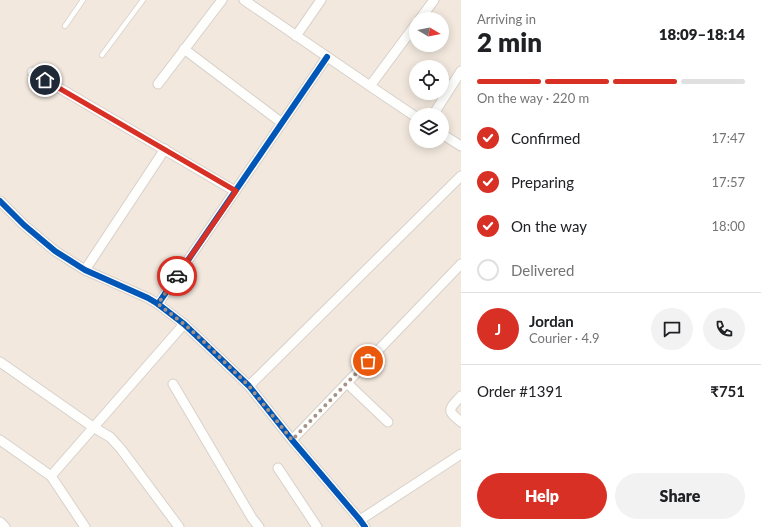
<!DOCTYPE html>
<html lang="en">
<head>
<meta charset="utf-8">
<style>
	:root { --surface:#fff; --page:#f2f2f2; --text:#202124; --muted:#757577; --line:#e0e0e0; --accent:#d93025 }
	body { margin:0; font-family:Lato,sans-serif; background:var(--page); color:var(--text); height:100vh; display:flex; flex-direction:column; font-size:15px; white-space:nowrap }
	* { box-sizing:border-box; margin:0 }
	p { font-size:13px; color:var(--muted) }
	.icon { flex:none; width:22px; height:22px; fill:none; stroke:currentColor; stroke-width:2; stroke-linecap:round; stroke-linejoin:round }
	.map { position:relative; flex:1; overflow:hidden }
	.panel { display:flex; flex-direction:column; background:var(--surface); width:300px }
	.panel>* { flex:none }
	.needle { width:26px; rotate:100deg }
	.buttons { position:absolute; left:409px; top:12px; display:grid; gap:8px }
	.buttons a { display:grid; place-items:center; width:40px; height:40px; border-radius:50%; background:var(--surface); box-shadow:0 2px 10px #0003; font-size:20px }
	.pin { position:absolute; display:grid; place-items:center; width:34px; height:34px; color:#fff; margin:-17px; border:2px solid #fff; border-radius:50%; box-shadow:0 1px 4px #0007 }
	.courier { position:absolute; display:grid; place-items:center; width:40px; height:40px; margin:-20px; border:3px solid #d93025; border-radius:50%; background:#fff; color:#222; box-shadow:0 1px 5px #0007 }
	.head em { font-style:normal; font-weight:800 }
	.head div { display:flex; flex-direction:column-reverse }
	.head { display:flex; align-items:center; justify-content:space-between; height:68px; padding:0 16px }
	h1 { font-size:26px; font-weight:800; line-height:30px }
	.bar { display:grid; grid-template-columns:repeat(4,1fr); gap:6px 4px; align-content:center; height:48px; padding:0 16px }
	.bar i { height:5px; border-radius:3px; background:var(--line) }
	.bar .current { background:var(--accent) }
	.bar p { grid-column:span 4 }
	.line { display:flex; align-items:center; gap:10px; padding:0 16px; border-top:1px solid var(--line) }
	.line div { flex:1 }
	.round { display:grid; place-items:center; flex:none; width:42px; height:42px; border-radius:21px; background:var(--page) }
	ol { padding:0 16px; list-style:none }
	li { display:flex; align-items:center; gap:12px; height:44px }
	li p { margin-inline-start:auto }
	li .icon { padding:4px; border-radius:50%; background:var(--accent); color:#fff; stroke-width:4 }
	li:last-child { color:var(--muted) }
	li i { width:22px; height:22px; border:2px solid var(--line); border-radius:50% }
	.primary-button { display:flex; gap:8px; margin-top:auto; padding:8px 16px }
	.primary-button a { flex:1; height:46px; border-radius:24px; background:var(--accent); color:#fff; font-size:16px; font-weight:800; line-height:46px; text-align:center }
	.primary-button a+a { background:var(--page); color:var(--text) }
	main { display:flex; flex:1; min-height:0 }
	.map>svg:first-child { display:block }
</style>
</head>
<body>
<main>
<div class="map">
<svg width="461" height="527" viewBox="0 0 461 527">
	<rect width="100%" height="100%" fill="#f9f5f0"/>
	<path fill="#f2e8de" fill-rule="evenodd" d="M0,0H461V527H0ZM416,19H442V45H416ZM416,67H442V93H416ZM416,115H442V141H416Z"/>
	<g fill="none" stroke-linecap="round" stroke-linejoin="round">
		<g stroke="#d7d1cb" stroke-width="6">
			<g id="service">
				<polyline points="65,26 83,0"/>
				<polyline points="102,55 143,0"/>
			</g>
		</g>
		<g stroke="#d7d1cb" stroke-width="11">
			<g id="minor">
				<polyline points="244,0 370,86 416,117"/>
				<polyline points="420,19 434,0"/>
				<polyline points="296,36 321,0"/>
				<polyline points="184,49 282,123"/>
				<polyline points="32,72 235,191"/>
				<polyline points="158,84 222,0"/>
				<polyline points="370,86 416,24"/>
				<polyline points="433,115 461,71"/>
				<polyline points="442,134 461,146"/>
				<polyline points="0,201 24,225 55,251 85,270 148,298 158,304 184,324 202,341 249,386 292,440 360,520 365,527"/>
				<polyline points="85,270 165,149"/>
				<polyline points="158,304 327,57"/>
				<polyline points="0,362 93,427 110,437 121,449 179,527"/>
				<polyline points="347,383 388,422"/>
				<polyline points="173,384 252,518 259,527"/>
				<polyline points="249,386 461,176"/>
				<path d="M461,396C458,400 449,407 451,412C453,416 458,419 461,422"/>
				<polyline points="0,440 51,476 85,527"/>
				<polyline points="292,440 461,264"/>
				<polyline points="278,468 317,527"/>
				<polyline points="51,476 184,324"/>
				<polyline points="360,520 461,454"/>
				<polyline points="0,522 5,527"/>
			</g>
		</g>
		<use href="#service" stroke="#fefefd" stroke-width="4.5"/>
		<use href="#minor" stroke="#fefefd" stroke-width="9"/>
		<g stroke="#fffaf3" stroke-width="8">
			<g id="cycleway">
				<polyline points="0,201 24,225 55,251 85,270 148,298 158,304 184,324 202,341 249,386 292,440 360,520 365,527"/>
				<polyline points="158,304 327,57"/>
			</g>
		</g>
		<use href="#cycleway" stroke="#0057b8" stroke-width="6"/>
	</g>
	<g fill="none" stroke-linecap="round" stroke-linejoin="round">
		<polyline stroke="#a69286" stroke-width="4" stroke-dasharray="0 7.2" points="177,276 158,304 184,324 202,340 249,386 292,440 368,361"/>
		<polyline stroke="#d93025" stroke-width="5" points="45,80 236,191 177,276"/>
	</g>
</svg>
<div class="buttons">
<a><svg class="needle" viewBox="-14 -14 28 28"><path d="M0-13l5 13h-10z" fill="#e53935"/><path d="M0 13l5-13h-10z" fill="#757577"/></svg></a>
<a><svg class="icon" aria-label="locate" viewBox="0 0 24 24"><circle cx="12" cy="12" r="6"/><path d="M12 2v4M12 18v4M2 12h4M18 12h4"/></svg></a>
<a><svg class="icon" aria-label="layers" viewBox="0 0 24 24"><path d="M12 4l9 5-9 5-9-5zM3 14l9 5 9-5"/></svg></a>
</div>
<div class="pin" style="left:368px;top:361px;background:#ea580c"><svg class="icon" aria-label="bag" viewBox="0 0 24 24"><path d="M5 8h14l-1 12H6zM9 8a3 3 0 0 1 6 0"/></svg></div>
<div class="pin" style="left:45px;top:80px;background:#1f2937"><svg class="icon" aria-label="home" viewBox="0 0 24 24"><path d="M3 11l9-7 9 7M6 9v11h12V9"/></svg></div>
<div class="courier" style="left:177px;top:276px"><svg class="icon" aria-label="car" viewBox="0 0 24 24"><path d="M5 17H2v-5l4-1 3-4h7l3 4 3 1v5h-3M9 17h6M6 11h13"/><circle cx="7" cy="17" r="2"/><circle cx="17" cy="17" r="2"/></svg></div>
</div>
<section class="panel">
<div class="head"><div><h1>2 min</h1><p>Arriving in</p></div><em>18:09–18:14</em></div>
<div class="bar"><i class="current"></i><i class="current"></i><i class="current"></i><i></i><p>On the way · 220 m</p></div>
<ol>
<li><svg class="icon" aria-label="check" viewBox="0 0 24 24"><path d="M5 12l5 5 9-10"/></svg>Confirmed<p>17:47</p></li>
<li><svg class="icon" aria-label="check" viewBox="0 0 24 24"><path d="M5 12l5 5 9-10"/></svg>Preparing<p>17:57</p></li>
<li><svg class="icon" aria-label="check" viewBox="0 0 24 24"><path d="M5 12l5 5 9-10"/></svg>On the way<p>18:00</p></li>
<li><i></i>Delivered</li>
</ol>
<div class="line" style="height:72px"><b class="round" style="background:var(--accent);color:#fff">J</b><div><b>Jordan</b><p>Courier · 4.9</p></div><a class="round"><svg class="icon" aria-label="chat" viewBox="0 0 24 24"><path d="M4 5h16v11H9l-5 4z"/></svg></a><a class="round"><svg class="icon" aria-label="phone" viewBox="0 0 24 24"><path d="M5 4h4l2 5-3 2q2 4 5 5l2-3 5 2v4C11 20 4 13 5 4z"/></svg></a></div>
<div class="line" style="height:52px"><div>Order #1391</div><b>₹751</b></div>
<div class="primary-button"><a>Help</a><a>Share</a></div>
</section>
</main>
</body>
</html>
